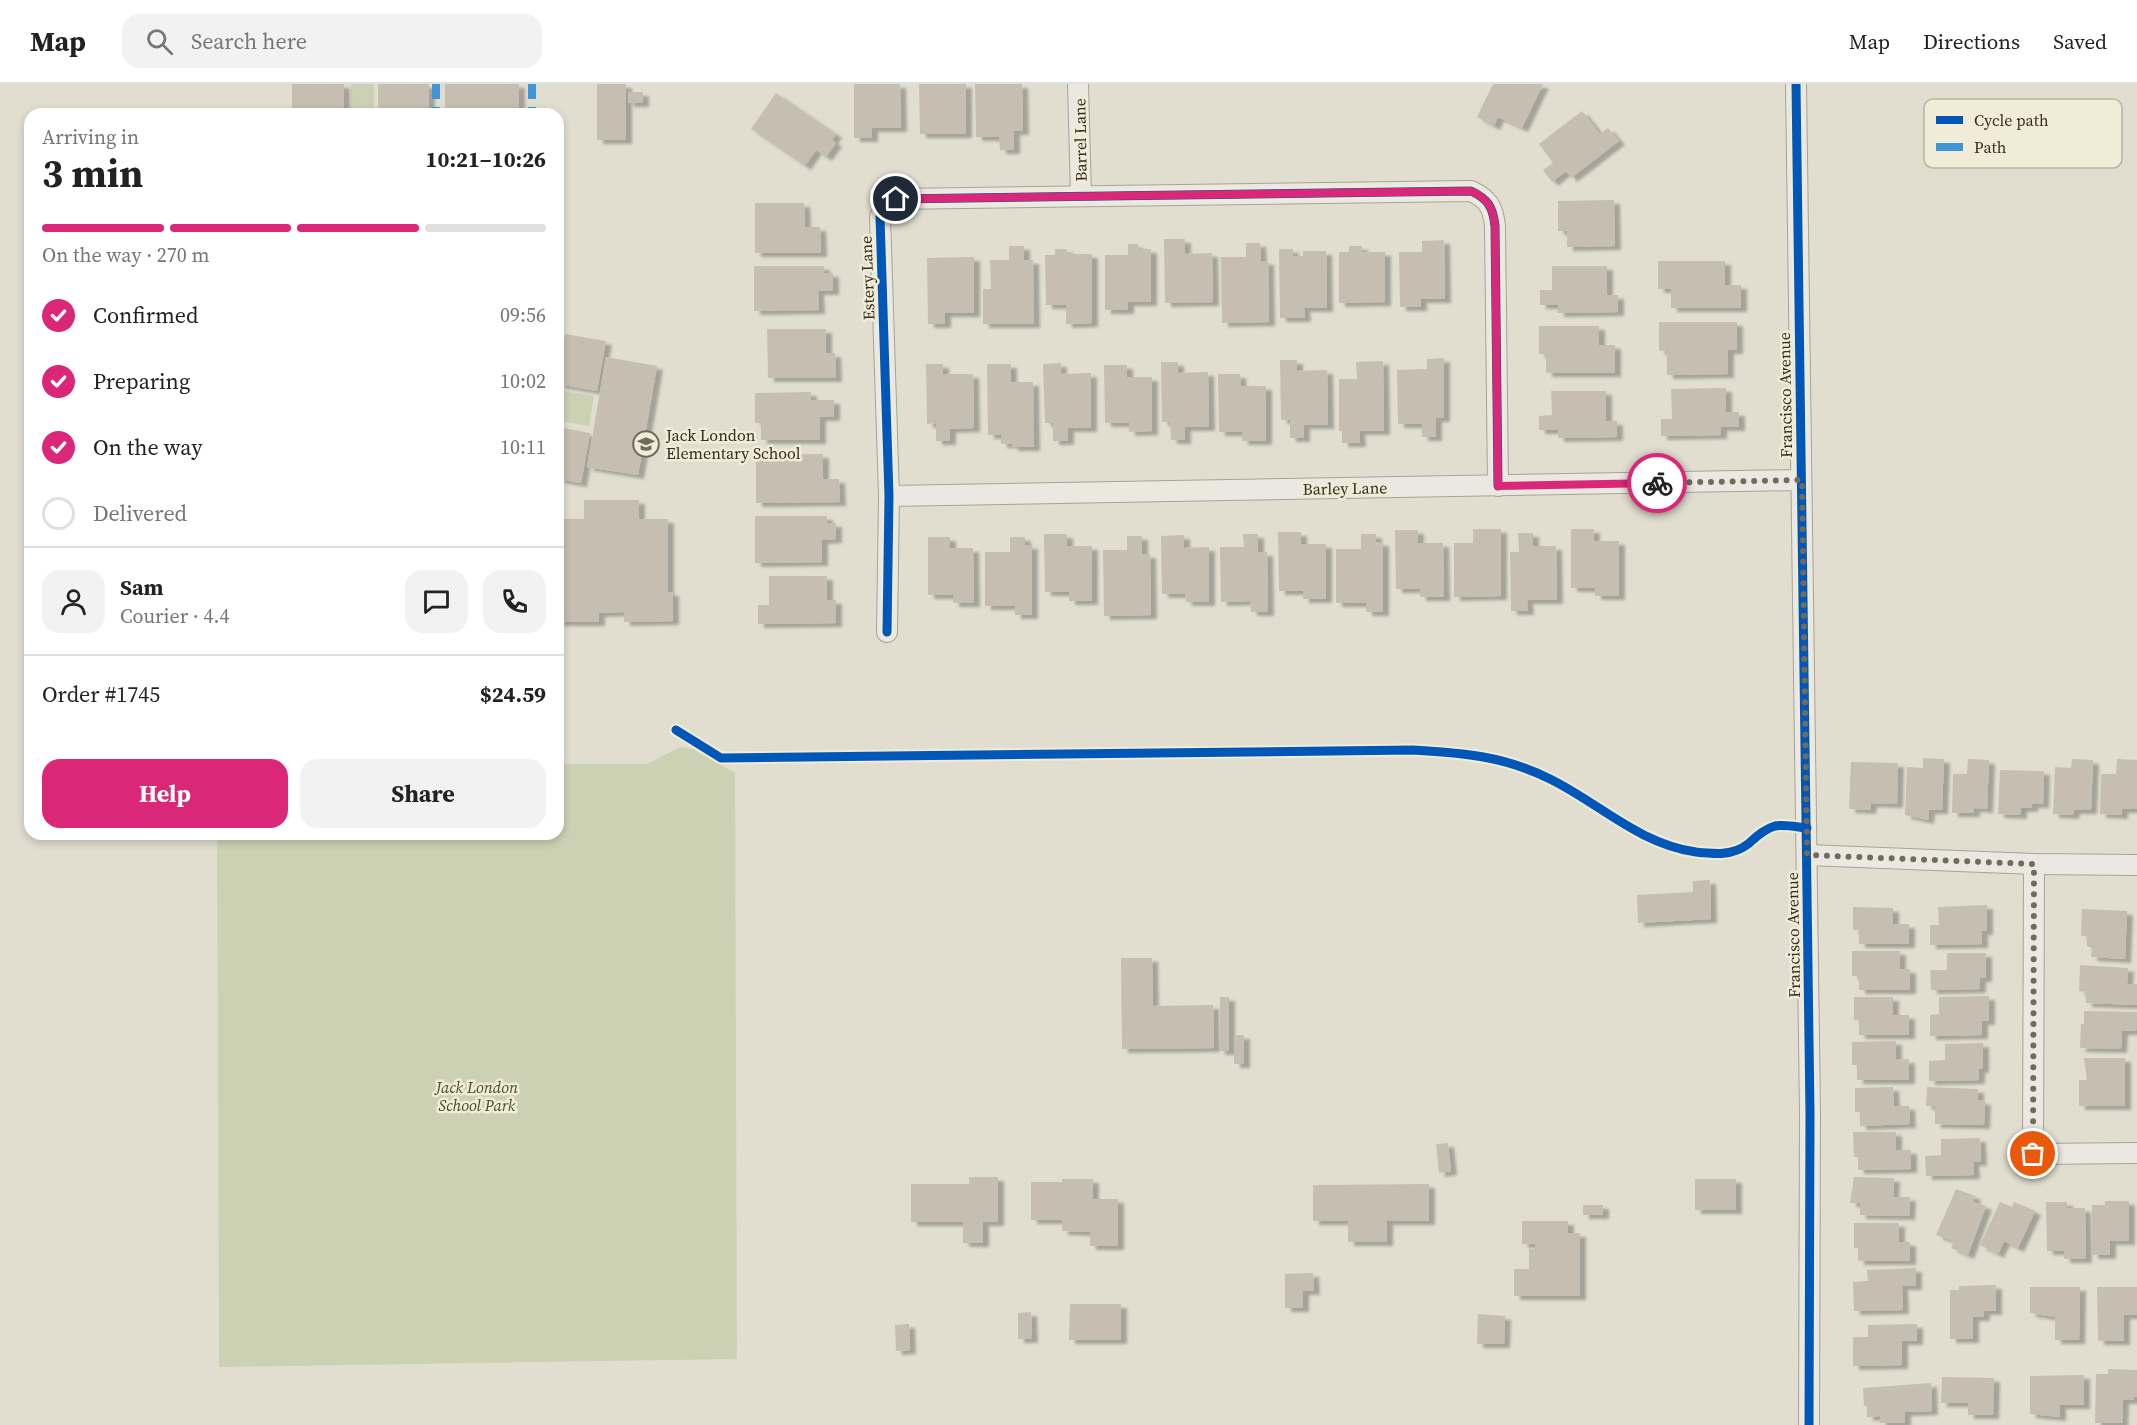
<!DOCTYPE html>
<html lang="en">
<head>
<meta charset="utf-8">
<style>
	:root { --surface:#fff; --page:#f2f2f2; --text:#222; --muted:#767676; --line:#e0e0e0; --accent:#db2777 }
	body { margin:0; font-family:"Source Serif 4",serif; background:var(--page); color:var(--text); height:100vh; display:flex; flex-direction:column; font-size:22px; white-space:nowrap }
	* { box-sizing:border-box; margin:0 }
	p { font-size:20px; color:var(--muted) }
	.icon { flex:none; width:33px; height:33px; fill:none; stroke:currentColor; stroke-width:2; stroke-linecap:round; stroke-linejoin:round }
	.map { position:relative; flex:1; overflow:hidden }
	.panel { position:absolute; left:24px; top:24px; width:540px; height:732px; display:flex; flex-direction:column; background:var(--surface); border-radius:18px; box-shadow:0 3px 9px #0003 }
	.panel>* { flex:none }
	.pin { position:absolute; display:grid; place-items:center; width:51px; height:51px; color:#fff; margin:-26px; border:3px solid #fff; border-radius:50%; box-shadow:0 2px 6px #0007 }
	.courier { position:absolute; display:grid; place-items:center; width:60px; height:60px; margin:-30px; border:4px solid #db2777; border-radius:50%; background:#fff; color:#222; box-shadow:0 2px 8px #0007 }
	.overview em { font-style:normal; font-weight:700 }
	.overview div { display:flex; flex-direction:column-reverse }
	.overview { display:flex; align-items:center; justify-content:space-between; height:102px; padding:0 18px }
	h1 { font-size:39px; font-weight:700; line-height:45px }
	.bar { display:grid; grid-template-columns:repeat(4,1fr); gap:9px 6px; align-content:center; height:72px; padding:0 18px }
	.bar i { height:8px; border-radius:4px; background:var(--line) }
	.bar .current { background:var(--accent) }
	.bar p { grid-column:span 4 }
	.line { display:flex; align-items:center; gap:15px; padding:0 18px; border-top:2px solid var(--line) }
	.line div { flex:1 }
	.round { display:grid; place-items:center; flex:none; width:63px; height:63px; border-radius:18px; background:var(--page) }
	ol { padding:0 18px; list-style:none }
	li { display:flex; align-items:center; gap:18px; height:66px }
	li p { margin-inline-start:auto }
	li .icon { padding:6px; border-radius:50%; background:var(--accent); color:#fff; stroke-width:4 }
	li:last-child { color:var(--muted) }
	li i { width:33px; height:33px; border:3px solid var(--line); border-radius:50% }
	.primary-button { display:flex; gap:12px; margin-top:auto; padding:12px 18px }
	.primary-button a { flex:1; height:69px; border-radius:18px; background:var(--accent); color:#fff; font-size:24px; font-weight:700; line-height:69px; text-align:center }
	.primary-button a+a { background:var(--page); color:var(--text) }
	header { display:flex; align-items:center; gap:36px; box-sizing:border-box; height:84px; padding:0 30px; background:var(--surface); border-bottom:2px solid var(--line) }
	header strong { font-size:28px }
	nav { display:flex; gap:33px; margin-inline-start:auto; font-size:21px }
	.search { width:420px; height:54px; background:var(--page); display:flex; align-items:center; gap:15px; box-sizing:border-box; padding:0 21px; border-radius:18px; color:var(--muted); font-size:22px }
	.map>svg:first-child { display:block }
</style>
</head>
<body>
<header>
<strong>Map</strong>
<div class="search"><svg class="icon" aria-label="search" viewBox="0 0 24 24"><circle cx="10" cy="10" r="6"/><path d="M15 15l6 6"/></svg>Search here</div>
<nav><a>Map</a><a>Directions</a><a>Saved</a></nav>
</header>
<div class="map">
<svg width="2137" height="1341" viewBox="0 0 2137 1341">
	<defs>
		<filter id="shadow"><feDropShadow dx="6" dy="4" stdDeviation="1.5" flood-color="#0004"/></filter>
	</defs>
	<rect width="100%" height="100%" fill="#e1ded0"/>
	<g fill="#cdd1b4">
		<polygon points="351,0 374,0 374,30 354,30 354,24 351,24"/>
		<polygon points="558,306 594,312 589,342 558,337"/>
		<polygon points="680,663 693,665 735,689 737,1275 219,1283 217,750 558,750 558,680 647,680"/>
	</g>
	<g fill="#c5beb1" filter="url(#shadow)">
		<rect x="292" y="0" width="52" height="30"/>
		<rect x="378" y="0" width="51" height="30"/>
		<rect x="445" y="0" width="74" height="30"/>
		<rect x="597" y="0" width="29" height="56"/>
		<polygon points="854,0 900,0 901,44 872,44 872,54 854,54"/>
		<polygon points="919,0 966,0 966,50 920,50"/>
		<polygon points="975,0 1022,0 1023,47 1014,47 1014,66 1000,66 999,53 976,53"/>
		<polygon points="1493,0 1543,0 1522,44 1498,33 1494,42 1477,33"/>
		<rect x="628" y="8" width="15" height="11"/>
		<polygon points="776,9 836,50 832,56 836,59 826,73 816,66 805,82 751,45"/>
		<polygon points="1582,27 1600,50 1608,44 1619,57 1571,94 1566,87 1552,98 1543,86 1553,79 1539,60"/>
		<polygon points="1614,116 1615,162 1567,163 1567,147 1558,147 1558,117"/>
		<polygon points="755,119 804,119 805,143 820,143 821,169 755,169"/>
		<polygon points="1164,155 1185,155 1185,170 1212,169 1213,218 1165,219"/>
		<polygon points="1444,156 1445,215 1421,215 1421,223 1400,223 1399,168 1422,168 1422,157"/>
		<polygon points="1246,159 1260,159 1261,177 1268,177 1269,238 1222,239 1221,173 1246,173"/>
		<polygon points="1128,160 1138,160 1138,165 1151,165 1151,218 1128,218 1128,226 1105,226 1105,171 1128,171"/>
		<polygon points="1009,162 1024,162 1024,176 1033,176 1034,240 983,240 983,205 991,205 990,176 1009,176"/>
		<polygon points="1349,162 1362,162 1362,168 1385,168 1385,218 1339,219 1339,168 1349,168"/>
		<polygon points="1055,165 1067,165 1067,170 1092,170 1092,239 1066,240 1066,221 1046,221 1045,171 1055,171"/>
		<polygon points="1279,165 1293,165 1293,172 1303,172 1303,167 1326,167 1327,224 1304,224 1305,234 1280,234"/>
		<polygon points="974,173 974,229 945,229 945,240 928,240 927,174"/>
		<polygon points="1658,177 1725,177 1725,201 1741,201 1741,224 1671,224 1671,205 1658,205"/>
		<polygon points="754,182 824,182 824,189 833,189 833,207 818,207 819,226 754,227"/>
		<polygon points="1552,182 1607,182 1607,211 1618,211 1618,228 1558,229 1558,221 1540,221 1540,206 1552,206"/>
		<polygon points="1659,238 1737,238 1737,266 1728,266 1728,290 1667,291 1667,266 1659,267"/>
		<polygon points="1539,242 1599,242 1599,261 1615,261 1615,289 1546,289 1546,270 1539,270"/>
		<polygon points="767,245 826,245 826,269 835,269 836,294 768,294"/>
		<polygon points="565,250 606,257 597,307 558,300"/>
		<polygon points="606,273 657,282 638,391 587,383"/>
		<polygon points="1444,274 1444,334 1436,334 1436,353 1422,353 1422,340 1398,340 1397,286 1427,285 1427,275"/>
		<polygon points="1280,276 1297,276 1297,287 1327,286 1328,341 1304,341 1304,354 1290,354 1290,336 1281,336"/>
		<polygon points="1383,277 1384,347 1359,347 1360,359 1342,359 1342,347 1339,347 1339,295 1357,295 1356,278"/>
		<polygon points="1161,278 1178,278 1178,289 1208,288 1209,343 1185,343 1185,356 1171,356 1170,338 1162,338"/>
		<polygon points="1061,279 1061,290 1091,289 1091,344 1068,344 1068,357 1053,357 1053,339 1045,339 1043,280"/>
		<polygon points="926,280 943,280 943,290 973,290 974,344 950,345 950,357 936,357 936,339 927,340"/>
		<polygon points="987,280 1011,280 1011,298 1033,298 1034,363 1012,363 1012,360 1001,360 1001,351 988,351"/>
		<polygon points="1104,281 1127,281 1127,293 1152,293 1152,347 1129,348 1129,339 1105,339"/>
		<polygon points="1218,290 1240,290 1241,302 1266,302 1266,357 1242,357 1242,348 1219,348"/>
		<polygon points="1720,304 1726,304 1726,328 1739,328 1739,343 1721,343 1721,351 1661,352 1661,335 1672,335 1671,305"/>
		<polygon points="1551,307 1606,307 1606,337 1617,337 1617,353 1558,354 1558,346 1539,346 1539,332 1552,331"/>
		<polygon points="811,308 811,316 834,316 834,333 820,333 820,356 761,356 761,339 755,339 755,309"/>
		<polygon points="558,343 590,349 581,399 558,395"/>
		<polygon points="823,370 823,395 839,395 840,418 756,419 756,371"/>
		<polygon points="584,416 639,416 639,435 668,435 668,508 673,508 673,537 624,538 624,528 599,529 599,538 558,538 558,435 584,435"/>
		<polygon points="755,432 827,432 827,439 836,439 836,455 822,456 822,478 755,479"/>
		<polygon points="1473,445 1501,445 1501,512 1454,513 1454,459 1473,459"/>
		<polygon points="1571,445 1594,445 1594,457 1619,457 1619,512 1595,512 1595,504 1571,504"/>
		<polygon points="1395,446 1418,446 1418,459 1443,459 1444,513 1420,513 1420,505 1396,505"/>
		<polygon points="1278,448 1301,448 1301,460 1326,460 1326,515 1303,515 1303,507 1279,507"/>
		<polygon points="1518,449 1533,449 1533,462 1556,462 1557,516 1527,516 1528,527 1511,527 1510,468 1519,468"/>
		<polygon points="1044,450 1067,450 1067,462 1092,462 1092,517 1069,517 1069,508 1045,508"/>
		<polygon points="1243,450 1258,450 1258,468 1267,468 1268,528 1251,528 1250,517 1221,518 1220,463 1244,463"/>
		<polygon points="1361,450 1376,450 1376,458 1383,458 1383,528 1366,528 1366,519 1336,519 1336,465 1361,465"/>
		<polygon points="1184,451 1184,464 1209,463 1209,518 1186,518 1185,510 1162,510 1161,452"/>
		<polygon points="1127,452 1142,452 1142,470 1150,470 1151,531 1104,532 1103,466 1127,466"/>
		<polygon points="928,453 950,453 950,464 973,464 974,519 953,519 953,511 928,511"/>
		<polygon points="1010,453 1025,453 1025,461 1032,461 1032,531 1015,531 1015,522 985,522 985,468 1010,468"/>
		<polygon points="769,492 827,492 827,516 836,516 836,539 758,540 758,521 769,521"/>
		<polygon points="1923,674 1944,675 1942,726 1929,726 1928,736 1905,731 1907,683 1923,684"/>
		<polygon points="1968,675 1989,676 1987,725 1974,724 1974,729 1952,729 1953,690 1967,690"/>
		<polygon points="2072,675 2093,676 2091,726 2074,726 2073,731 2053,730 2055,683 2071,684"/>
		<polygon points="2117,675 2137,676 2137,725 2122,725 2122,731 2100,730 2101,690 2116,690"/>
		<polygon points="1851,678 1898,679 1897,720 1871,719 1870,726 1849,725"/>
		<polygon points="2000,686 2044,687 2043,720 2032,720 2032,724 2021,724 2021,731 1998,730"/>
		<polygon points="1710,796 1711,835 1638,839 1637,811 1693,808 1693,797"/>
		<polygon points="1987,821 1987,847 1982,847 1982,860 1930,861 1930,841 1939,841 1938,823"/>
		<polygon points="1853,823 1893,824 1893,840 1909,840 1909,860 1859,860 1859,846 1853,846"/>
		<polygon points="2082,825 2127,827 2125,875 2091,873 2092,864 2087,862 2087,852 2081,852"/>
		<polygon points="1852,867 1900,867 1900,885 1910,885 1910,906 1859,906 1859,892 1852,892"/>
		<polygon points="1947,869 1986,869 1986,894 1980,894 1980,905 1931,906 1930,886 1947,886"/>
		<polygon points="1121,874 1152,874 1153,922 1213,921 1214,964 1122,965"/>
		<polygon points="2080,881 2128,884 2127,900 2137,900 2137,921 2086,919 2086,908 2079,907"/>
		<polygon points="1989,912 1989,937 1982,937 1982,951 1930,952 1930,931 1939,930 1939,913"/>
		<polygon points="1220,913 1229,913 1229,967 1219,967"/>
		<polygon points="1854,913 1893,913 1893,931 1909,931 1909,951 1859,951 1859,936 1854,936"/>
		<polygon points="2084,927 2137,928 2136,947 2122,947 2121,965 2080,964 2081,940 2084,940"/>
		<rect x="1234" y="951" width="10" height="29"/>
		<polygon points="1896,957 1896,976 1909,975 1909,996 1857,996 1857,981 1852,981 1852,958"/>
		<polygon points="1983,959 1983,985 1979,985 1979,996 1929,997 1929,977 1945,976 1945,960"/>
		<polygon points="2084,974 2125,974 2125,1022 2079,1022 2079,996 2087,996"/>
		<polygon points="1893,1003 1894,1022 1909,1022 1910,1040 1860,1042 1860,1028 1855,1028 1855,1004"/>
		<polygon points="1927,1003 1978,1005 1978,1016 1985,1017 1984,1041 1935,1040 1935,1022 1926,1022"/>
		<polygon points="1853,1048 1896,1048 1896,1066 1911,1066 1911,1085 1858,1086 1858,1073 1854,1073"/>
		<polygon points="1980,1054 1981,1078 1973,1078 1974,1091 1926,1092 1925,1072 1941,1071 1941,1055"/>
		<polygon points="1448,1059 1451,1087 1439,1089 1436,1060"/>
		<polygon points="969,1093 998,1093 998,1138 983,1138 983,1159 963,1159 963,1138 911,1138 911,1100 969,1100"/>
		<polygon points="1854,1093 1894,1094 1893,1113 1910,1113 1909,1132 1860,1131 1860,1119 1850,1119"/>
		<polygon points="1062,1095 1093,1095 1093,1115 1118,1115 1118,1162 1090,1162 1090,1148 1062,1147 1062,1136 1031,1136 1031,1098 1062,1098"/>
		<rect x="1695" y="1095" width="41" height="31"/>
		<polygon points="1429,1100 1429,1137 1387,1137 1387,1158 1348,1158 1348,1137 1313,1137 1313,1101"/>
		<polygon points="1956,1105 1975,1112 1973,1118 1986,1122 1968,1171 1951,1164 1954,1157 1936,1151"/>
		<polygon points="2105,1117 2129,1117 2129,1157 2110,1157 2110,1171 2092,1171 2092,1121 2105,1121"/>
		<polygon points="2000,1118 2012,1123 2014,1118 2035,1127 2018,1164 2004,1157 1998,1170 1980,1161"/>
		<polygon points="2046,1118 2067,1118 2067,1124 2085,1124 2086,1175 2064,1175 2064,1167 2047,1167"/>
		<rect x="1583" y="1121" width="20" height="10"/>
		<polygon points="1522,1137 1568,1137 1568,1149 1580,1149 1580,1212 1514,1212 1514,1185 1529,1185 1529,1165 1535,1165 1535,1160 1522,1160"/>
		<polygon points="1854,1139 1899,1139 1899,1158 1910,1158 1910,1177 1858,1177 1858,1164 1854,1164"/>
		<polygon points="1916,1184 1916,1202 1902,1202 1903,1226 1854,1227 1853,1198 1868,1197 1867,1186"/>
		<polygon points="1313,1189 1314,1207 1303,1207 1303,1224 1285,1224 1285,1190"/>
		<polygon points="1996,1201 1996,1227 1984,1227 1984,1233 1973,1233 1973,1255 1950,1255 1950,1206 1959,1206 1959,1202"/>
		<polygon points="2030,1203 2080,1203 2079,1256 2055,1256 2055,1233 2030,1229"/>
		<polygon points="2097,1203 2137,1203 2137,1231 2124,1231 2124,1257 2098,1257"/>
		<polygon points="1070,1220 1121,1220 1121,1256 1069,1256"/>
		<polygon points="1031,1228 1032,1255 1018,1255 1018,1229"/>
		<polygon points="1478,1230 1505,1232 1504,1260 1477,1260"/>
		<polygon points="909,1240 910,1266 896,1267 895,1241"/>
		<polygon points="1917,1240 1917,1257 1902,1257 1902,1281 1853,1282 1853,1253 1868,1253 1868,1241"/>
		<polygon points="2108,1285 2137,1286 2137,1313 2134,1313 2134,1316 2123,1316 2122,1339 2095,1339 2096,1290 2108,1290"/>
		<polygon points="2084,1291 2084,1321 2060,1321 2060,1333 2030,1330 2030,1292"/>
		<polygon points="1942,1293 1994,1294 1993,1331 1968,1331 1968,1319 1941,1319"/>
		<polygon points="1931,1299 1932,1327 1905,1328 1905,1339 1880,1339 1880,1332 1867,1333 1867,1322 1864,1322 1863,1304"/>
	</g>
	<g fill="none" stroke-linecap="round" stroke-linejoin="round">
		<g stroke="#a7a398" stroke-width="22">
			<g id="minor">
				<polyline points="1078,0 1081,112"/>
				<polyline points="1796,0 1810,1030 1809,1341"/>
				<polyline points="889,412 1801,396"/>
				<path d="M887,548L889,412L880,133L886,123L896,115L1471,107C1488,115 1493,123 1495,142L1498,402"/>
				<polyline points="1807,771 2034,780 2137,781"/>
				<polyline points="2034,780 2033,1070 2137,1069"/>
			</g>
		</g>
		<use href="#minor" stroke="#eae8e0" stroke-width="20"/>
		<g stroke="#3e96d5" stroke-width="8" stroke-dasharray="15 8" stroke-linecap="butt">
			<polyline points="436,0 436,30"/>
			<polyline points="532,0 532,30"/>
		</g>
		<g stroke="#f1ecd7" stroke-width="13">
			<g id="cycleway">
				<polyline points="1796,0 1810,1030 1809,1341"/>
				<path d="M887,548L889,412L880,133L886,123L896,115L1471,107C1488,115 1493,123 1495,142L1498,402"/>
				<path d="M676,646L721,674L1413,666C1464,669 1504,672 1550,695C1599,719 1639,760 1696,768C1714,770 1733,772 1748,760C1756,753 1764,745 1775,742C1784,740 1797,743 1807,744"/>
			</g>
		</g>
		<use href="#cycleway" stroke="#0057b8" stroke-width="9"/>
	</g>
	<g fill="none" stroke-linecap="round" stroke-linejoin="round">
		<polyline stroke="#716b5e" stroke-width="6" stroke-dasharray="0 10.8" points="1657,399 1802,396 1807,771 2034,780 2033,1070"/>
		<path stroke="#db2777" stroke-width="8" d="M896,115L1471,107C1488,115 1493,123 1495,142L1498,402L1657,399"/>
	</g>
	<defs>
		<g id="school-ring" transform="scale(1.35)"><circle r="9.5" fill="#f1ecd7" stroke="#716b5e" stroke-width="1.5"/><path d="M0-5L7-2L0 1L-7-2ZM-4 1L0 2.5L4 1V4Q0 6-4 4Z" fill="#716b5e"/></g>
	</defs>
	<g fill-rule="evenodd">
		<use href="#school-ring" x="646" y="360"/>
	</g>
	<g text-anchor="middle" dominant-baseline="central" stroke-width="5" stroke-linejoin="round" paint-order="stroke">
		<g font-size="16" fill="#352d21" stroke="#f1ecd7">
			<text transform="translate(1080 56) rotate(-91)">Barrel Lane</text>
			<text transform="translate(867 194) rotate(-92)">Estery Lane</text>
			<text transform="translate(1785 311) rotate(-91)">Francisco Avenue</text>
			<text transform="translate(1345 404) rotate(-1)">Barley Lane</text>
			<text transform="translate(1793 851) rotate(-91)">Francisco Avenue</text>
		</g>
		<g font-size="16" fill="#352d21" stroke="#f1ecd7" text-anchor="start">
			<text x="666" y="351">Jack London<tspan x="666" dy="18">Elementary School</tspan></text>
		</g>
		<g font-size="16" font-style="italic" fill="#424f2a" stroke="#f1ecd7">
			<text x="477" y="1003">Jack London<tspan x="477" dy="18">School Park</tspan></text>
		</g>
	</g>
	<rect x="1924" y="15" width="198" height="69" rx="9" fill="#f1ecd7" stroke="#b9b3a0" stroke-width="1.5"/>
	<rect x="1936" y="32" width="27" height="8" fill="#0057b8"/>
	<rect x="1936" y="59" width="27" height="8" fill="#3e96d5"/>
	<g font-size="16" fill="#352d21">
		<text x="1974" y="42">Cycle path</text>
		<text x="1974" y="69">Path</text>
	</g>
</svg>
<div class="pin" style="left:2033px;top:1070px;background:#ea580c"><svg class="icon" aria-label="bag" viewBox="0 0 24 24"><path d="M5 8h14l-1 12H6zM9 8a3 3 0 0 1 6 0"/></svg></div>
<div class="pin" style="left:896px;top:115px;background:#1f2937"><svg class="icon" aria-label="home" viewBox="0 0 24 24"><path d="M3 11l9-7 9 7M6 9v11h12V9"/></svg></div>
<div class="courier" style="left:1657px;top:399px"><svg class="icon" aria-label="bike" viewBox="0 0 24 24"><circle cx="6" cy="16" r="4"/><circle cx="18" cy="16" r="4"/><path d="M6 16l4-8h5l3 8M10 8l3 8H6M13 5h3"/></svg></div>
<section class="panel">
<div class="overview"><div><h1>3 min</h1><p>Arriving in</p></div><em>10:21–10:26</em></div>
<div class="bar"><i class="current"></i><i class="current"></i><i class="current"></i><i></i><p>On the way · 270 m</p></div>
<ol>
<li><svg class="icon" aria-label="check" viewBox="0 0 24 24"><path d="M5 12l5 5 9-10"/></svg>Confirmed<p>09:56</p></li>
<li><svg class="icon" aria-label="check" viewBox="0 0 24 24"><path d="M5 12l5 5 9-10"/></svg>Preparing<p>10:02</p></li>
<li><svg class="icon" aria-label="check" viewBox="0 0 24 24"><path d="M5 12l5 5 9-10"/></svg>On the way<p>10:11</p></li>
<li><i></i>Delivered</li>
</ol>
<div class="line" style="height:108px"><a class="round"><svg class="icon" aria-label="person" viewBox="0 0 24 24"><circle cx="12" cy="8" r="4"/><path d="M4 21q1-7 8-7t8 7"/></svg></a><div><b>Sam</b><p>Courier · 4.4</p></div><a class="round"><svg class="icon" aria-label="chat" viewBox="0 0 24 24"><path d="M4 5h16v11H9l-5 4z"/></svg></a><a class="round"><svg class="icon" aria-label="phone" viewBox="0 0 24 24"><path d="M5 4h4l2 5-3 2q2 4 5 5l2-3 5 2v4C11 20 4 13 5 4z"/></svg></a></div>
<div class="line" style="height:78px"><div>Order #1745</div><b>$24.59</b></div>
<div class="primary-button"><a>Help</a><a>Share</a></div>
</section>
</div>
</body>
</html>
